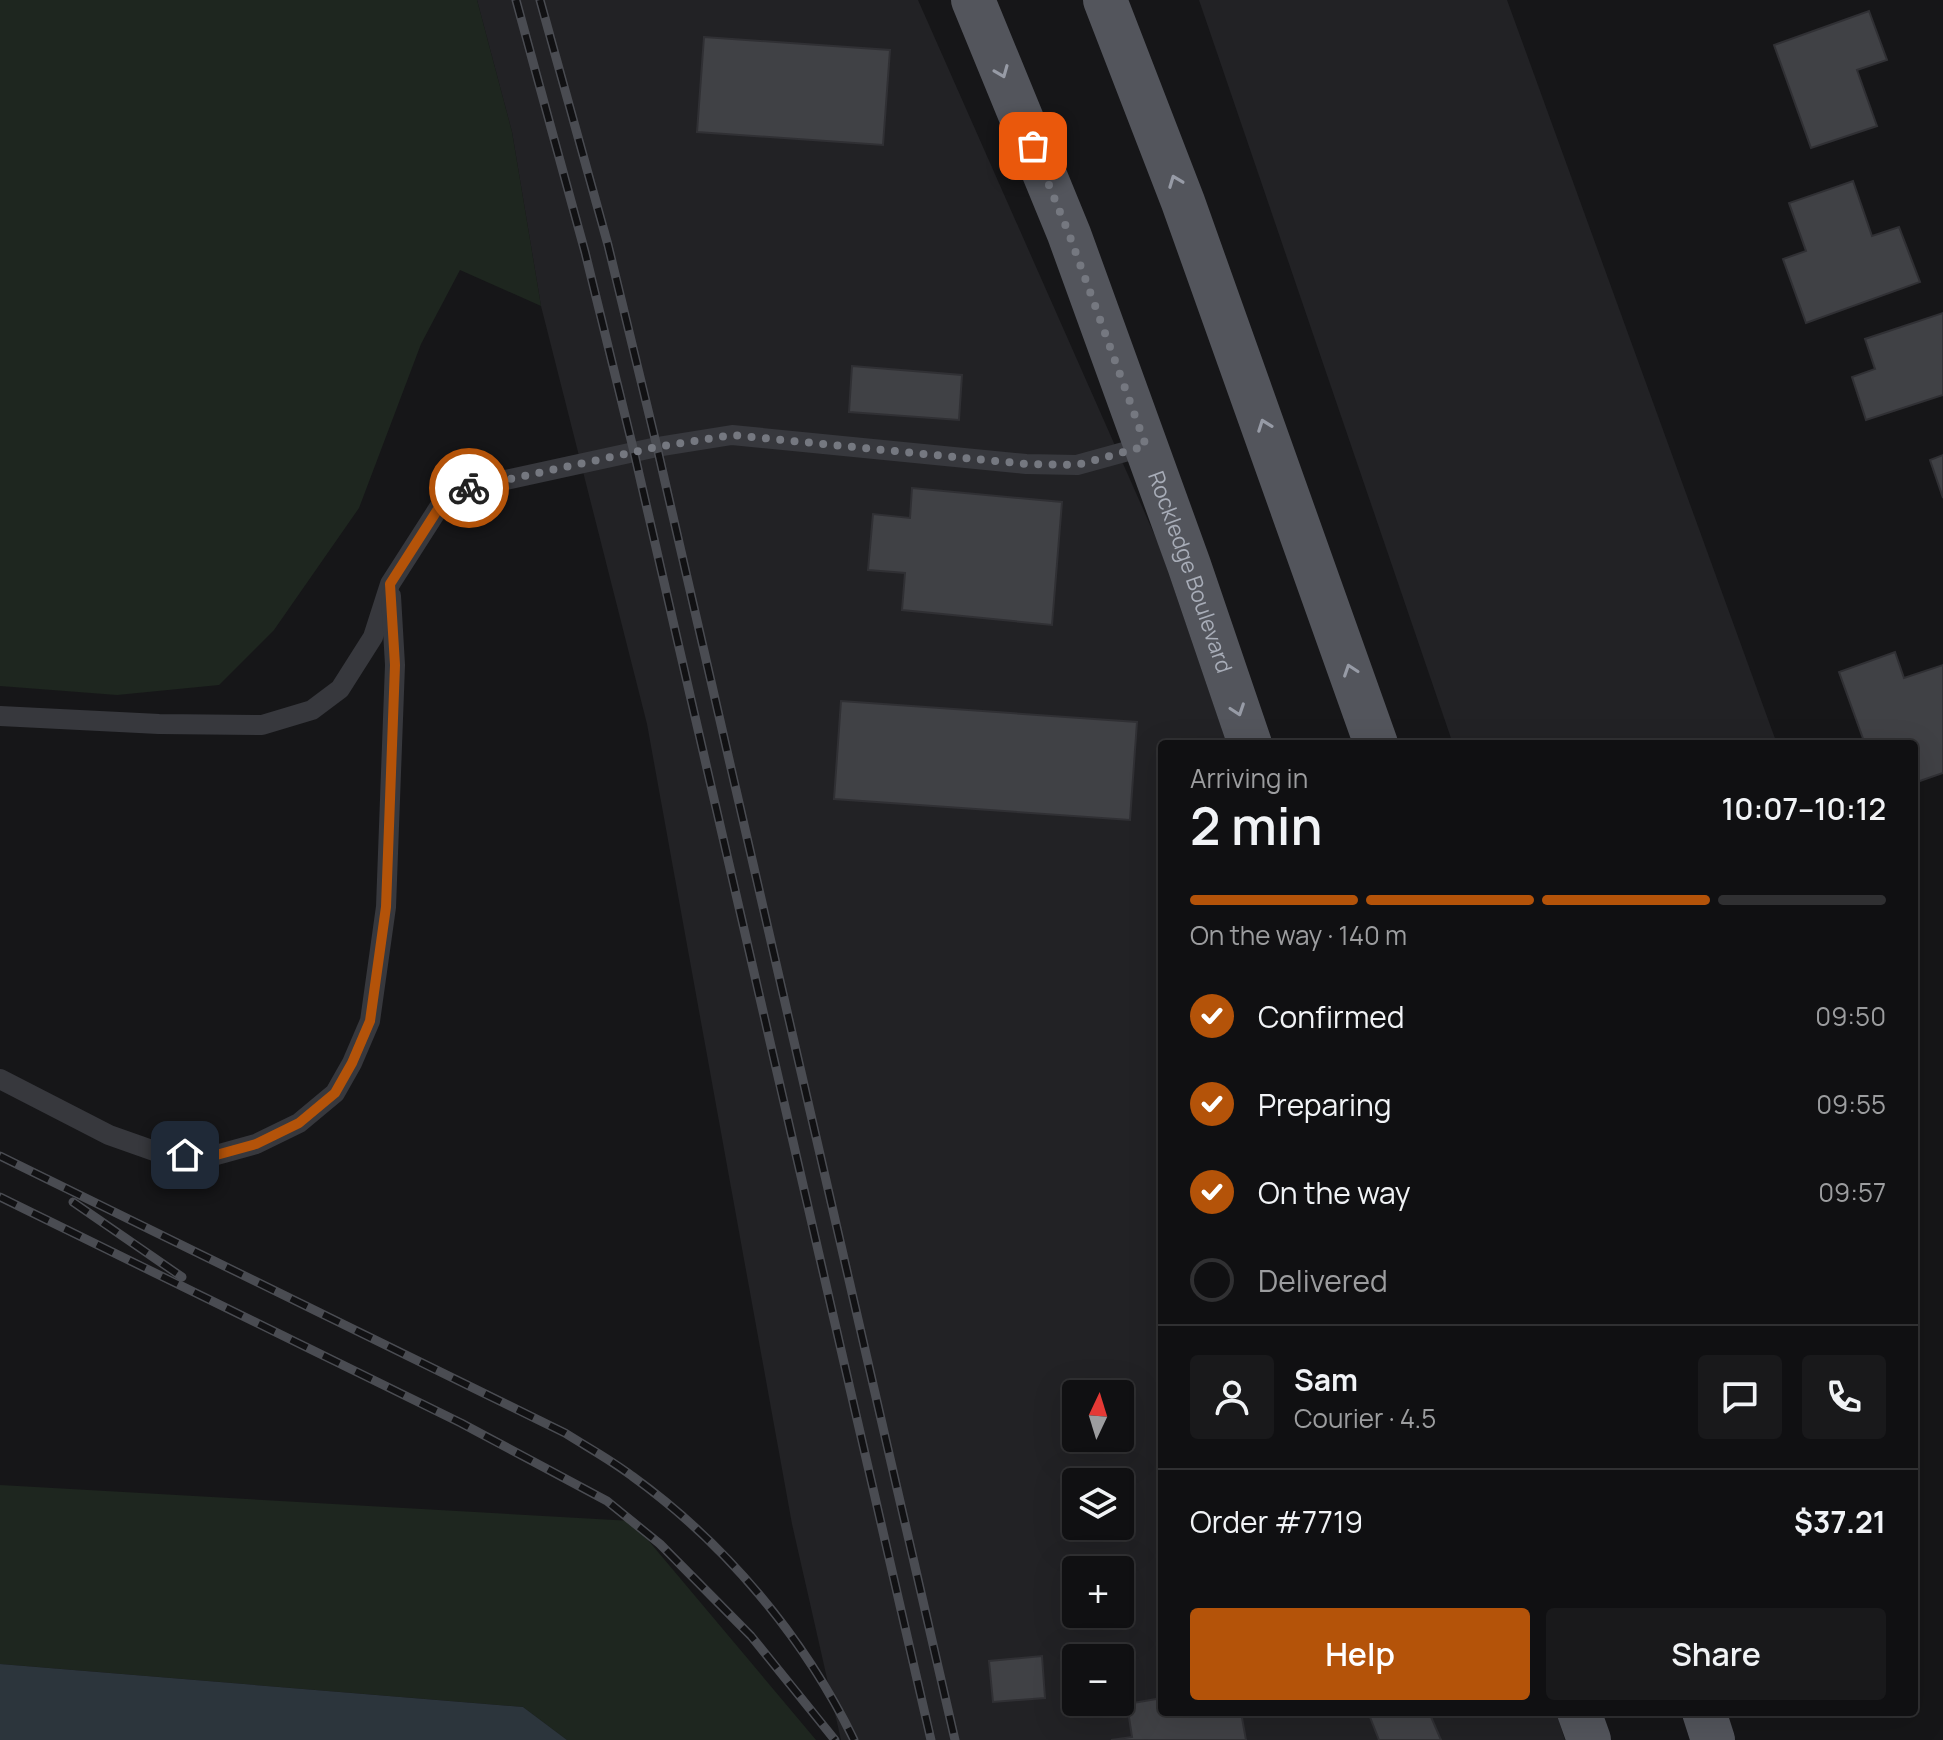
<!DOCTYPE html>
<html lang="en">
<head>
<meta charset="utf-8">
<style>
	:root { --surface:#101012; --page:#19191b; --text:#f1f3f6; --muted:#9c9d9f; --line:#303032; --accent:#b45309 }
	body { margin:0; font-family:Manrope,sans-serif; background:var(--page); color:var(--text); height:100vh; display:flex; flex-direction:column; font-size:30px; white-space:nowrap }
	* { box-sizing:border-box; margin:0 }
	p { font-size:26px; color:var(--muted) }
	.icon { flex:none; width:44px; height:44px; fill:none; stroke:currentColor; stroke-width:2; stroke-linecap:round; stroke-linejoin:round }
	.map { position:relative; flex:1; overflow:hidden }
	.sheet { position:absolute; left:1158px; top:740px; width:760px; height:976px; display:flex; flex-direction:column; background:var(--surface); border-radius:8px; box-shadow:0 8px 32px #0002,0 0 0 2px var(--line) }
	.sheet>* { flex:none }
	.needle { width:52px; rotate:4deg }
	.tools { position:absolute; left:1062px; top:1380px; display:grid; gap:16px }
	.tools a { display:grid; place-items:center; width:72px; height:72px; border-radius:8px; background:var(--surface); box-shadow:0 8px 32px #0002,0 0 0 2px var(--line); font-size:40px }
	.pin { position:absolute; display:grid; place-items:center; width:68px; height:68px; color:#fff; margin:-34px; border-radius:16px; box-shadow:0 4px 12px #0006 }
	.courier { position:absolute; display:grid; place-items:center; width:80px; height:80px; margin:-40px; border:6px solid #b45309; border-radius:50%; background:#fff; color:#222; box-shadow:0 2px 10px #0007 }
	.headline em { font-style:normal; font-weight:600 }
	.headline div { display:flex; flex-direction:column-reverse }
	.headline { display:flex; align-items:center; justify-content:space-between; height:136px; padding:0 32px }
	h1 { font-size:52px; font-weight:600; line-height:60px }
	.bar { display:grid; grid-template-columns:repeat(4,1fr); gap:12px 8px; align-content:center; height:96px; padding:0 32px }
	.bar i { height:10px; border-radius:6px; background:var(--line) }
	.bar .selected { background:var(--accent) }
	.bar p { grid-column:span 4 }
	.line { display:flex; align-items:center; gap:20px; padding:0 32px; border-top:2px solid var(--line) }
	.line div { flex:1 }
	.round { display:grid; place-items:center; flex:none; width:84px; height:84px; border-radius:8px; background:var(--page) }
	ol { padding:0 32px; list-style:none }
	li { display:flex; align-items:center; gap:24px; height:88px }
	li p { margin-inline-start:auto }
	li .icon { padding:8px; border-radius:50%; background:var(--accent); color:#fff; stroke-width:4 }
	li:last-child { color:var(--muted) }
	li i { width:44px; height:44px; border:4px solid var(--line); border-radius:50% }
	.primary-button { display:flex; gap:16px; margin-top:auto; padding:16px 32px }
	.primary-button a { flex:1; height:92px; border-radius:8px; background:var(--accent); color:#fff; font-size:32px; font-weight:600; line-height:92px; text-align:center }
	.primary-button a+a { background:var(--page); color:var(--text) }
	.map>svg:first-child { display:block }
</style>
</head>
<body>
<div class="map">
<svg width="1943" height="1740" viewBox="0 0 1943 1740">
	<rect width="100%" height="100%" fill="#161618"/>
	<g fill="#222225" fill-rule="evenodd">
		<path d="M477,0H918L1159,545L1227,744H1162V1712H1556L1565,1740H841L792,1524L647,724L541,306L512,132ZM1076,1394H1120V1438H1076ZM1076,1482H1120V1526H1076ZM1076,1570H1120V1614H1076ZM1076,1658H1120V1702H1076Z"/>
		<polygon points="1199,0 1507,0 1777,744 1453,744"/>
	</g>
	<g fill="#1e261f">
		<polygon points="0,0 477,0 512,132 541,306 460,270 421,344 359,508 274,630 219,685 117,695 0,686"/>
		<polygon points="0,1485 632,1521 816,1740 567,1740 523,1707 0,1664"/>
	</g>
	<polygon fill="#2c353c" points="0,1664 523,1707 567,1740 0,1740"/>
	<g fill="#404145" stroke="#303034" stroke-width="2">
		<polygon points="1869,11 1887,60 1857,70 1877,126 1811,148 1774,45"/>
		<polygon points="704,37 890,50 883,145 697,132"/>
		<polygon points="1853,181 1872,236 1899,227 1920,282 1806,323 1783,259 1806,251 1789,203"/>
		<polygon points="1943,313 1943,395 1866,420 1852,377 1875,369 1865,339"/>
		<polygon points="852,366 962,375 959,420 849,412"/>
		<polygon points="1943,455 1943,498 1930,460"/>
		<polygon points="912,488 1062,502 1052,625 902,610 905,573 868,570 873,514 910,518"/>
		<polygon points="1895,652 1904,678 1943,665 1943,773 1914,783 1914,744 1865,744 1839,672"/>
		<polygon points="841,701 1137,722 1130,820 834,799"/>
		<polygon points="1042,1656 1045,1698 993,1702 989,1661"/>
		<polygon points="1162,1698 1162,1712 1241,1712 1246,1740 1111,1740 1132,1737 1127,1704"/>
		<polygon points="1368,1712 1429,1712 1441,1740 1379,1740"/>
	</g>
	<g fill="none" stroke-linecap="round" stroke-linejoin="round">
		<g stroke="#37383d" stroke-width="20">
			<polyline points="0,716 159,724 262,725 312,710 340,689 373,637 390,584 438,509 469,488 657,447 732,435 1026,464 1077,465 1146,446"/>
			<polyline points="0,1079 109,1135 160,1153 209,1157 256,1144 299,1123 335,1093 352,1063 370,1021 386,907 395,665 391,596"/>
		</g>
		<g stroke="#53555c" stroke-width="44">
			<path id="s1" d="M973,0L1069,234L1189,565L1250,744"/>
			<polyline points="1105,0 1183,202 1376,744"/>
			<polyline points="1579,1712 1589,1740"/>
			<polyline points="1704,1712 1713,1740"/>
		</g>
		<g stroke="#4a4c52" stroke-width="9">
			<g id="rail">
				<polyline points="516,0 585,252 634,452 931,1740"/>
				<polyline points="540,0 608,245 657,447 955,1740"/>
				<path d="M0,1156L565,1433C587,1447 611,1460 632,1476C725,1543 804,1637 854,1740"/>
				<polyline points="0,1197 461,1423 607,1501 660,1544 751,1636 835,1740"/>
				<polyline points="73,1202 182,1277"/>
			</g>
		</g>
		<use href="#rail" stroke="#111113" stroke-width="6" stroke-dasharray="18" stroke-linecap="butt"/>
	</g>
	<defs><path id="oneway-chevron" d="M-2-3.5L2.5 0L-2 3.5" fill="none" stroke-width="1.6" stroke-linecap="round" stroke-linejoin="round" transform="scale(2)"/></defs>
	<g stroke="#979ba6">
		<use href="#oneway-chevron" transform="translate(1002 72) rotate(68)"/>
		<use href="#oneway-chevron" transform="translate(1175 181) rotate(-111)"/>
		<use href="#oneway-chevron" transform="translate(1264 425) rotate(-110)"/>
		<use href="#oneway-chevron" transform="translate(1350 670) rotate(-109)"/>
		<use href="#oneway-chevron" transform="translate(1238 710) rotate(71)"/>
	</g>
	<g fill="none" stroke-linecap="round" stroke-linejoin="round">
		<polyline stroke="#757880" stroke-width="8" stroke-dasharray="0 14.4" points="469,488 657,447 732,435 1026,464 1077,465 1146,446 1069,234 1033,146"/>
		<polyline stroke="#b45309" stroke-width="10" points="185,1155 209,1157 256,1144 299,1123 335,1093 352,1063 370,1021 386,907 395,665 390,584 438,509 469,488"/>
	</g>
	<g text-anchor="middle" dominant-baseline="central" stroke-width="6" stroke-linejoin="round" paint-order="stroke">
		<g font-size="22" fill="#a8adb8" stroke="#111113">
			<text stroke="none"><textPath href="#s1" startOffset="612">Rockledge Boulevard</textPath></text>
		</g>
	</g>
</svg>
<div class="tools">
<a><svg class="needle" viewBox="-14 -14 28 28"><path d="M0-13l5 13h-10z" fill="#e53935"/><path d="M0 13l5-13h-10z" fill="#9c9d9f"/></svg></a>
<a><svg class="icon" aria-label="layers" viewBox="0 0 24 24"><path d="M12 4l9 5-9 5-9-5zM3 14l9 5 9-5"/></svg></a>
<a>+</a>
<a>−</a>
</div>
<div class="pin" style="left:1033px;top:146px;background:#ea580c"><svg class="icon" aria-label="bag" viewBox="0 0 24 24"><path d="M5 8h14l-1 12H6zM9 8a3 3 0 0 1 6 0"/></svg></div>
<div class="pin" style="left:185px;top:1155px;background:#1f2937"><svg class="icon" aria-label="home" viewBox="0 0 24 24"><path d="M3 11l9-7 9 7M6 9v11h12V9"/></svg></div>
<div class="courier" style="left:469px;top:488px"><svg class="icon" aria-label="bike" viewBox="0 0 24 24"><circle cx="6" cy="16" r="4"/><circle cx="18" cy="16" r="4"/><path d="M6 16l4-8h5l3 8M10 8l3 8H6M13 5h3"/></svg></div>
<section class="sheet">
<div class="headline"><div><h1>2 min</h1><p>Arriving in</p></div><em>10:07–10:12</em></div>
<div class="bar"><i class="selected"></i><i class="selected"></i><i class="selected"></i><i></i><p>On the way · 140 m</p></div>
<ol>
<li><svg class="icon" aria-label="check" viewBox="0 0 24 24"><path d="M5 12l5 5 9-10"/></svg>Confirmed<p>09:50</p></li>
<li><svg class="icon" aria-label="check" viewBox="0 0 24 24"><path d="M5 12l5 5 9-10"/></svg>Preparing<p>09:55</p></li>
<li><svg class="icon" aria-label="check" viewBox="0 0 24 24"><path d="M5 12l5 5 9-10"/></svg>On the way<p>09:57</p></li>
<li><i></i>Delivered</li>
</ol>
<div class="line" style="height:144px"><a class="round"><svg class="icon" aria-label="person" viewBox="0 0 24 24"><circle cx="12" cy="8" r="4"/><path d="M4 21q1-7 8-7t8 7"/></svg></a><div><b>Sam</b><p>Courier · 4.5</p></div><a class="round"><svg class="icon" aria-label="chat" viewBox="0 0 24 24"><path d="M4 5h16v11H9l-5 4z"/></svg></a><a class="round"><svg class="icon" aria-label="phone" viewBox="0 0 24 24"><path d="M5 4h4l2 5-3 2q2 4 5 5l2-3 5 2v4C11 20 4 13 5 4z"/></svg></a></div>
<div class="line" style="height:104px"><div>Order #7719</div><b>$37.21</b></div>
<div class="primary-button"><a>Help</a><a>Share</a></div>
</section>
</div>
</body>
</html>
